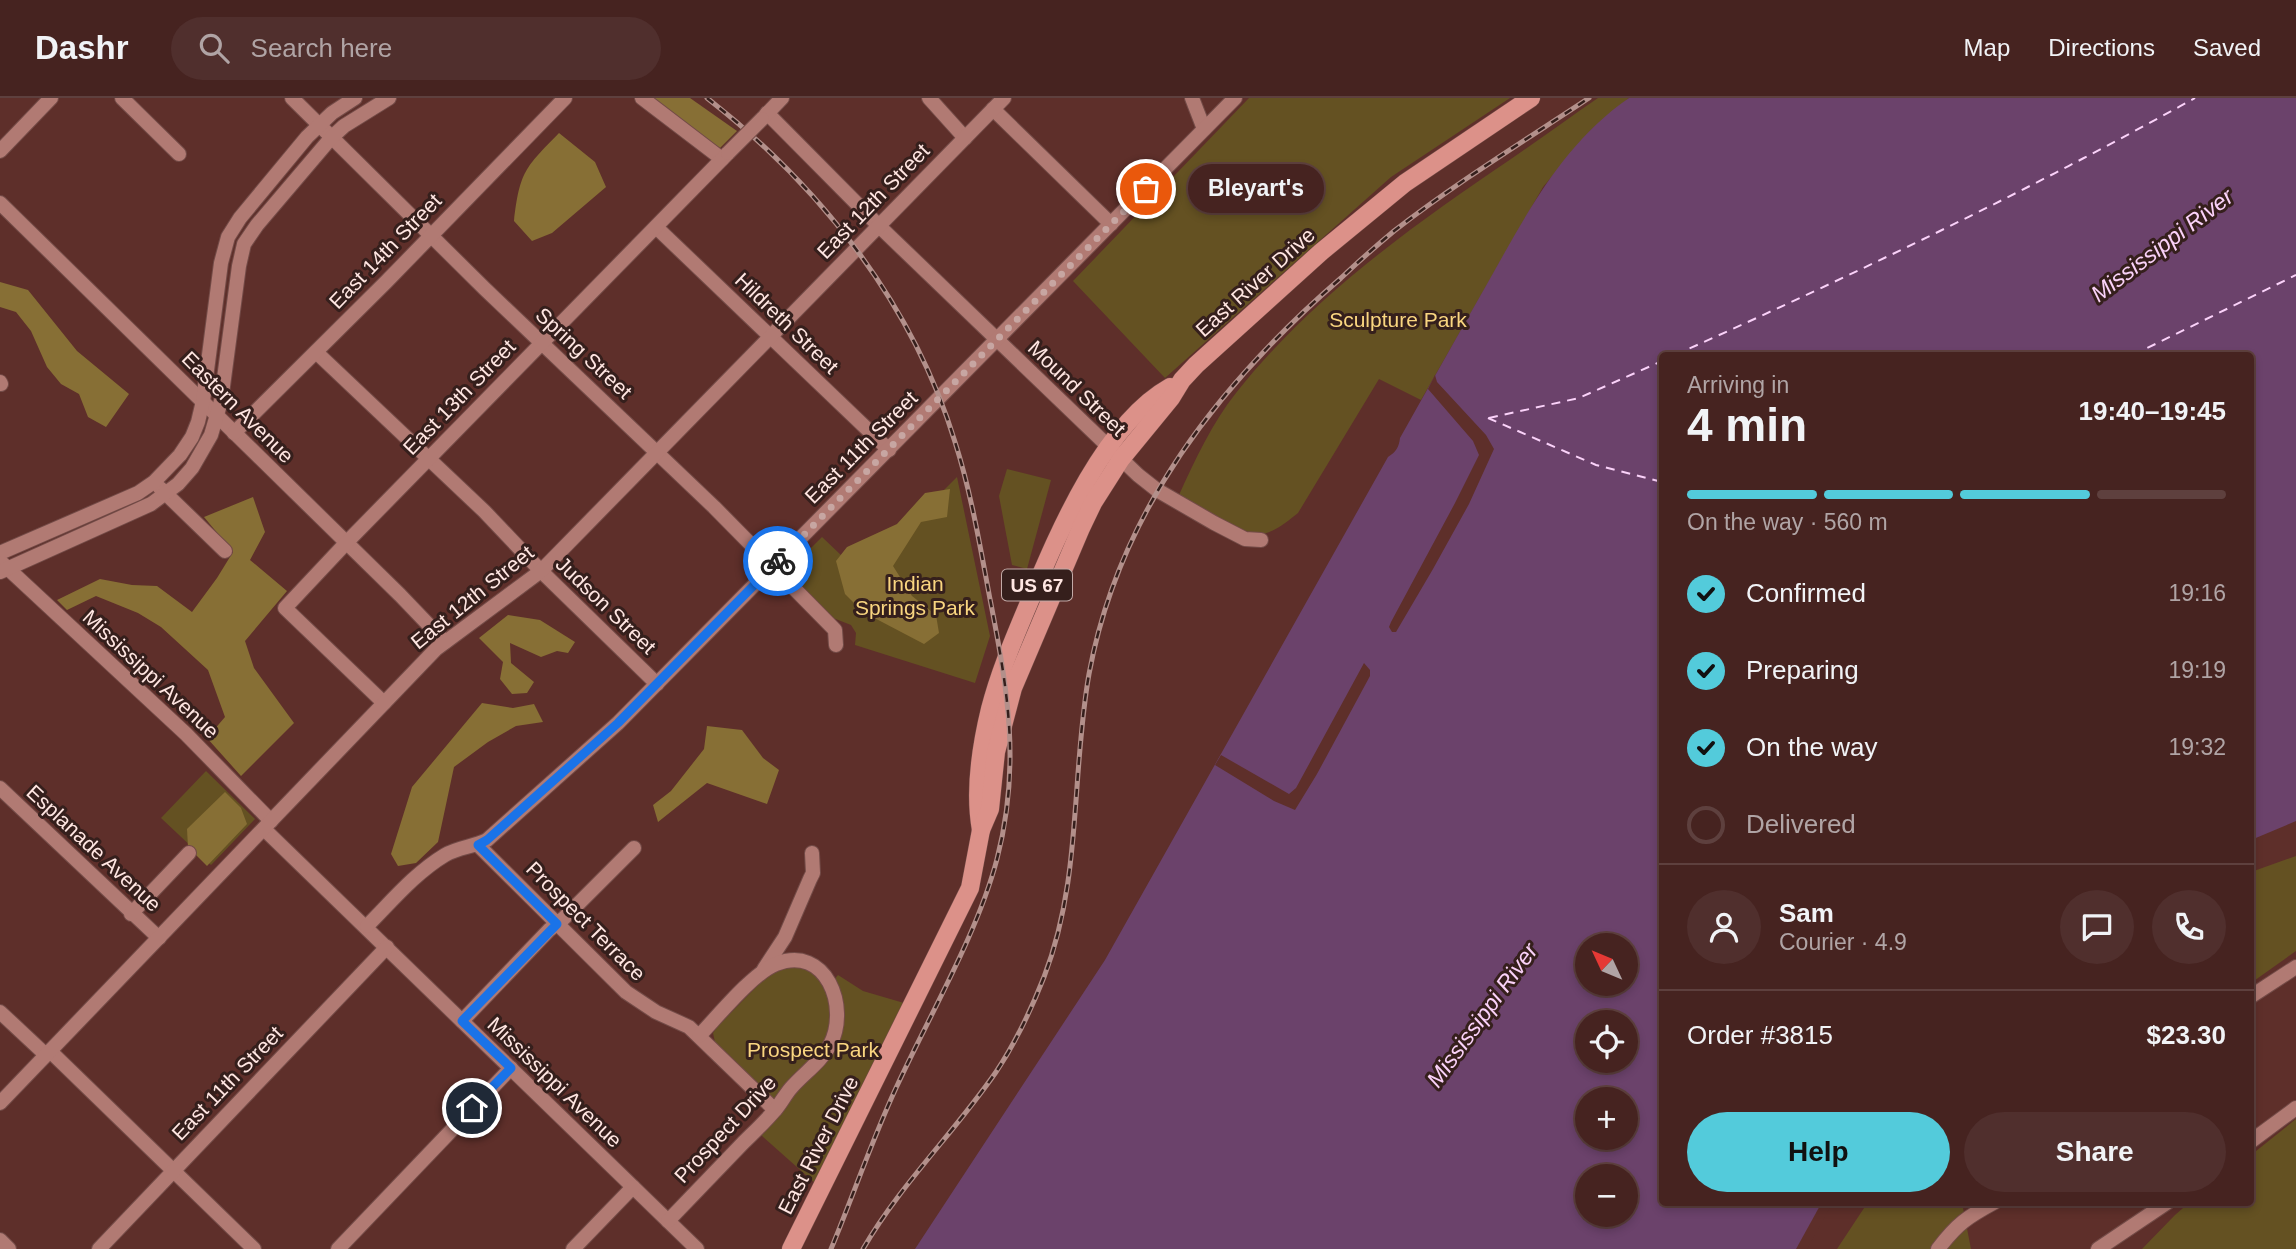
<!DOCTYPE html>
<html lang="en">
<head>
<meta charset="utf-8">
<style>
	:root { --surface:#462320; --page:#502f2d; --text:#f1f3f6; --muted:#b0a4a5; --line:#5e403e; --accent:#53cbdb }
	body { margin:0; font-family:Helvetica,sans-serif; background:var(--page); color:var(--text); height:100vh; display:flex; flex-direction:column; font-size:26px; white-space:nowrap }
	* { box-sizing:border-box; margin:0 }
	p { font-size:23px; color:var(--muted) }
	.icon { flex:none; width:38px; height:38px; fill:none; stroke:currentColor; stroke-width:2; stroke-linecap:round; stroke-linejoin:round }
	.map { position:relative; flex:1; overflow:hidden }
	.side { position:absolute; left:1659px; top:254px; width:595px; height:854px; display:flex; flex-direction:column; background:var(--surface); border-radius:7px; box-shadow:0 4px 10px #0003,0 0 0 2px var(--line) }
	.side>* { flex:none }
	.needle { width:46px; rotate:314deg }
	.controls { position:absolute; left:1575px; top:835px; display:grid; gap:14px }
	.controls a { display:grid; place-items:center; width:63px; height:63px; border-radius:50%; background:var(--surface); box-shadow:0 4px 10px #0003,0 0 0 2px var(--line); font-size:35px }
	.pin { position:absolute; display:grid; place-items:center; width:60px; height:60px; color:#fff; margin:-30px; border:4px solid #fff; border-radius:50%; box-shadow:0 2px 7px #0007 }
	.courier { position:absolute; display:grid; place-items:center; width:70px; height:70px; margin:-35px; border:5px solid #1a73e8; border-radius:50%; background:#fff; color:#222; box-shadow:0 2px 9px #0007 }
	.bubble { position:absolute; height:49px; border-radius:24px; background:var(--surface); box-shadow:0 4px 10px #0003,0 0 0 2px var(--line); font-size:23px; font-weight:600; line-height:49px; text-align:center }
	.head em { font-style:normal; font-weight:600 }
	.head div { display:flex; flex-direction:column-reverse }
	.head { display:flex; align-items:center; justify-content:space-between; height:119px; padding:0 28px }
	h1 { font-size:46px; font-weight:600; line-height:52px }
	.bar { display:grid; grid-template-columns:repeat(4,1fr); gap:10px 7px; align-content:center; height:84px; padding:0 28px }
	.bar i { height:9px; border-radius:5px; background:var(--line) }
	.bar .current { background:var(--accent) }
	.bar p { grid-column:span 4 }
	.line { display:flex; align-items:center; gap:18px; padding:0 28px; border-top:2px solid var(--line) }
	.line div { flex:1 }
	.round { display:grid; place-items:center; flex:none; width:74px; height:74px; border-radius:37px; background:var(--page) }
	ol { padding:0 28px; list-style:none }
	li { display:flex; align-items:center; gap:21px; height:77px }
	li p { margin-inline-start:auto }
	li .icon { padding:7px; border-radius:50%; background:var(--accent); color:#111; stroke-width:4 }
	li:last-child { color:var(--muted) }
	li i { width:38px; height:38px; border:4px solid var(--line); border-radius:50% }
	.button { display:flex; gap:14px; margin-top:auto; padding:14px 28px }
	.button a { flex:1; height:80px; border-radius:42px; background:var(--accent); color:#111; font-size:28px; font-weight:600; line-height:80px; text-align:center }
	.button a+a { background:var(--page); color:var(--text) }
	header { display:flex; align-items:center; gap:42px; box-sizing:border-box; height:98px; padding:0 35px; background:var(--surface); border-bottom:2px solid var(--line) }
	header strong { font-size:33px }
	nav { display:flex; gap:38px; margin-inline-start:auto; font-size:24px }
	.search { width:490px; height:63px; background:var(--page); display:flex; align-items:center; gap:18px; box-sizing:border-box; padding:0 24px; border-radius:38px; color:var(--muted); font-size:26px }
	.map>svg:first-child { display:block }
</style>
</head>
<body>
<header>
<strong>Dashr</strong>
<div class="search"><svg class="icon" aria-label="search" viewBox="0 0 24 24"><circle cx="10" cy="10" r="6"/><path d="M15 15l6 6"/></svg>Search here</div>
<nav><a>Map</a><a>Directions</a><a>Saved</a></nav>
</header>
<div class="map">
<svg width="2296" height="1151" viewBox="0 0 2296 1151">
	<rect width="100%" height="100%" fill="#5e2f2a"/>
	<g fill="#645122">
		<polygon points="1249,0 1510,0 1391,79 1165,280 1073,183"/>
		<path d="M1598,0H1629L1591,32L1543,89L1421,302L1379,281L1298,415C1287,424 1273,435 1259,437C1240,438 1195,408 1179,397C1195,362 1212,325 1236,295C1311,200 1412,128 1511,61C1540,41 1569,20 1598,0Z"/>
		<polygon points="1007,371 1051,382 1027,471 1012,467 999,398"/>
		<polygon points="957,379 990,538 975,585 855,547 856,535 851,527 828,518 785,476 822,439 843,459 907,429"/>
		<polygon points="206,673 255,721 211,767 161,720"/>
		<polygon points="2296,758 2296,853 2251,885 2251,774"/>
		<polygon points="786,868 809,870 828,889 838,877 863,893 904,905 816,1086 761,1037 784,1012 715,944 713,935 717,929 765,880"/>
		<polygon points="2296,1021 2296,1151 2142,1151 2175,1117 2190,1104 2250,1104 2251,1057"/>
		<polygon points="1868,1104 1969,1104 1963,1110 1971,1151 1837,1151"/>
	</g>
	<g fill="#876f35">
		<polygon points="649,0 690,0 737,33 720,50 692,32"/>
		<path d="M559,35L595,64L606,89L552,135L532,143L514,123C520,73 525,70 559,35Z"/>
		<polygon points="0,184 28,192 77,253 129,296 106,329 88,319 79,296 61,286 47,269 31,233 16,214 0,209"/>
		<polygon points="950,391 947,419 921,424 893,468 912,498 936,517 939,535 924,546 863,514 845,496 836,463 847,449 897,426 925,395"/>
		<polygon points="253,399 265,434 250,462 287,493 245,543 254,570 294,625 241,678 207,640 225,619 208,572 161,529 138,515 96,498 67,512 57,502 100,481 132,487 157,488 192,514 217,480 233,454 204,419"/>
		<polygon points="508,517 540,522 575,544 568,555 557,553 541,559 510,545 511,565 534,584 527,595 512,596 500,581 503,564 479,540"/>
		<polygon points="482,605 513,610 534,606 543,624 516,628 488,644 454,669 438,744 416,765 398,768 391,756 412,689"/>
		<polygon points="707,628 742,632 763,660 779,672 767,706 707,685 658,724 653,707 671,693 704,651"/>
		<polygon points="225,694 241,710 247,726 207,768 188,749 187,731"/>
	</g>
	<path fill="#6b426b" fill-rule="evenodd" d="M1629,0H2296V723L2251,742L2250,257H1662V1104H1829L1804,1151H915L1105,862L1388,359C1396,354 1399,349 1400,340C1429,288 1458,237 1487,186C1526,117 1562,46 1629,0ZM1587,847H1626V886H1587ZM1587,924H1626V962H1587ZM1587,1001H1626V1040H1587ZM1587,1078H1626V1116H1587Z"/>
	<g fill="#5e2f2a">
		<polygon points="1435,277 1437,284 1486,337 1494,351 1469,406 1433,471 1396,534 1392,534 1389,529 1391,524 1455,405 1479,357 1473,343 1428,291"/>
		<polygon points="1364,565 1370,572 1370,578 1317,676 1295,712 1274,703 1215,667 1221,657 1289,696 1296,690"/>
		<polygon points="1822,1104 1833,1104 1807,1151 1796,1151"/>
	</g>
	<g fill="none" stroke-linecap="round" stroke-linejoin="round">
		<g stroke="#fad2f9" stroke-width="2" stroke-dasharray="9 7" stroke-linecap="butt">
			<path d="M1675,257C1851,178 2026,94 2195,0"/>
			<polyline points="2133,257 2296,177"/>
			<polyline points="1488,320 1596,367 1662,384"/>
			<polyline points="1489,320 1579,300 1662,263"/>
		</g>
		<g stroke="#734b47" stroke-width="16">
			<g id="minor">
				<polyline points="122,0 179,56"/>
				<polyline points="292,0 485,191 714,409 835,532 836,547"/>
				<polyline points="642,0 722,61"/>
				<polyline points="929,0 965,40"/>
				<polyline points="1192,0 1204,31"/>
				<polyline points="993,11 1111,126"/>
				<polyline points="767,15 879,128 1138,377 1157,392 1214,425 1245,441 1261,442"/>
				<polyline points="762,21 782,0"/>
				<polyline points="0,53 51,0"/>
				<polyline points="0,105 400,497 445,544"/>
				<polyline points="656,129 889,352"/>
				<polyline points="316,254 484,413 541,473 657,586"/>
				<polyline points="0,284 1,286"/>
				<polyline points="234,335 386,184 565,0"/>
				<polyline points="160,390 225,453"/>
				<polyline points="0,455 138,395 154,384 180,357 192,339 198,324 203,303 221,165 228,139 240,120 307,39 332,15 355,0"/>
				<polyline points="2,465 186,636 271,723"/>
				<polyline points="0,474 151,406 178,386 192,370 211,337 221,303 239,168 244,146 257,127 331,40 344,28 389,0"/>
				<polyline points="384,605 285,510 347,444 728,55"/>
				<polyline points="0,690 159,840"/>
				<polyline points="264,731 697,1151"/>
				<polyline points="478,747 626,894 656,914 689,929 775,1012"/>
				<polyline points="131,816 189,755"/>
				<path d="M367,828C391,804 415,775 445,757C459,749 473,749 487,742L618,625L1235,0"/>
				<polyline points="764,871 785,839 810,781 813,775 812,755"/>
				<polyline points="2250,899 2296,869"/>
				<polyline points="0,914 46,957"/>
				<polyline points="462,923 549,832 564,820 634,750"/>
				<polyline points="50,953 254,1151"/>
				<polyline points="0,1005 436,551 541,473 1004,0"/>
				<polyline points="2250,1044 2296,1010"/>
				<path d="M668,1123C693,1097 717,1072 742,1046C753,1035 765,1024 775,1012C781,1005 785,997 791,990C803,976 821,964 830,947C850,909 826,846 776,866C753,875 718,918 699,938"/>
				<polyline points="0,1142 9,1151"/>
				<polyline points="99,1151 387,849"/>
				<polyline points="338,1151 511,970"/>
				<polyline points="573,1151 633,1089"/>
				<path d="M1938,1151C1957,1126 1967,1119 1995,1104"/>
				<polyline points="2098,1151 2168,1104"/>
			</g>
		</g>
		<g stroke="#734b47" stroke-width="19">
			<g id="major">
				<path d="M981,732C974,694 981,648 990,611C1000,572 1016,536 1031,500C1059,434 1104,326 1170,289"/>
				<polyline points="791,1151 970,790 981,732 990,711 996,654 1013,590 1081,430 1093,405 1121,361 1171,300 1182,282 1196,267 1321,154 1405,85 1531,0"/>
			</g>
		</g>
		<use href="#minor" stroke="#b17a73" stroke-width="14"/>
		<use href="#major" stroke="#dc9189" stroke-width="18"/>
		<g stroke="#b3908b" stroke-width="5">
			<g id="rail">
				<path d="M707,0C820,88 913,206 955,344C971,394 980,448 990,501C1008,593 1021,668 997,761C977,837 929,918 896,990C872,1042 853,1098 831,1151"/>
				<path d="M863,1151C900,1087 954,1035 996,974C1016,944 1031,912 1044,879C1082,781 1071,678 1089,576C1119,413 1219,286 1341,180C1358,164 1376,148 1394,133C1456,85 1524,43 1589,0"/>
			</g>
		</g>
		<use href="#rail" stroke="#351f1c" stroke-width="2.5" stroke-dasharray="8" stroke-linecap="butt"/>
		<g stroke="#734b47" stroke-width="16" stroke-linecap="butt">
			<polyline id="minor-bridge" points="728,55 762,21"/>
		</g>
		<use href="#minor-bridge" stroke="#b17a73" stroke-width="14"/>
	</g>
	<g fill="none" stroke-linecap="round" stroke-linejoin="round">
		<polyline stroke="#c7a6a2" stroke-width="7" stroke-dasharray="0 12.6" points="778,463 1146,91"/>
		<polyline stroke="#1a73e8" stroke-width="9" points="472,1010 511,970 462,923 557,826 478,747 487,742 618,625 778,463"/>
	</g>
	<g text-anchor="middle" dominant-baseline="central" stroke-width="6" stroke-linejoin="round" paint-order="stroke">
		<rect fill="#351f1c" stroke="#c2aaa7" stroke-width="2" x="1002" y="471.5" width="70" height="31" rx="5"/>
		<g font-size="19" font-weight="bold" fill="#ffe6e2">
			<text x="1037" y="487">US 67</text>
		</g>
		<g font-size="21" fill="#ffe6e2" stroke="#351f1c">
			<text transform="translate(873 103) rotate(-46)">East 12th Street</text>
			<text transform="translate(385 153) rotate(-46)">East 14th Street</text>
			<text transform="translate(1255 184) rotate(-42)">East River Drive</text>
			<text transform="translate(787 225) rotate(44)">Hildreth Street</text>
			<text transform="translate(584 255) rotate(43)">Spring Street</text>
			<text transform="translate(1077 290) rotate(44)">Mound Street</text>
			<text transform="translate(459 299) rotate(-46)">East 13th Street</text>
			<text transform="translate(238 309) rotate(45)">Eastern Avenue</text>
			<text transform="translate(861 349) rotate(-45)">East 11th Street</text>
			<text transform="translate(472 499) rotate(-39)">East 12th Street</text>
			<text transform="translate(606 507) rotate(44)">Judson Street</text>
			<text transform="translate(151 576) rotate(43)">Mississippi Avenue</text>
			<text transform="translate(94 750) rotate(43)">Esplanade Avenue</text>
			<text transform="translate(586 823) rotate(45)">Prospect Terrace</text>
			<text transform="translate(555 984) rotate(44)">Mississippi Avenue</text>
			<text transform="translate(227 985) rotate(-46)">East 11th Street</text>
			<text transform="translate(725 1031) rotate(-47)">Prospect Drive</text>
			<text transform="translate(818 1047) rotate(-63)">East River Drive</text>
		</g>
		<g font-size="21" fill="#fad680" stroke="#351f1c">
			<text x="1398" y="221">Sculpture Park</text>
			<text x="915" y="485">Indian<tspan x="915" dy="24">Springs Park</tspan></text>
			<text x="813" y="951">Prospect Park</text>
		</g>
		<g font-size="23" font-style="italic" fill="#fad2f9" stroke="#351f1c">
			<text transform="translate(2162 147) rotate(-37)">Mississippi River</text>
			<text transform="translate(1482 917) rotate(-54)">Mississippi River</text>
		</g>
	</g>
</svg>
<div class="controls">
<a><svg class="needle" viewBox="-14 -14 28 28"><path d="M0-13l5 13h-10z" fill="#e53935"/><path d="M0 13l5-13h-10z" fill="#b0a4a5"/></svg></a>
<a><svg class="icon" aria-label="locate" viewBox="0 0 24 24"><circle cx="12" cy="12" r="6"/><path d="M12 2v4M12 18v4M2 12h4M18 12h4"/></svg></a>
<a>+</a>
<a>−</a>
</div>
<div class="pin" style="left:1146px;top:91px;background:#ea580c"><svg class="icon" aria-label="bag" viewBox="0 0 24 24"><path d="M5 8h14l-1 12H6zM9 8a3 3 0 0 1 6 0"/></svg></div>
<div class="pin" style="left:472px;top:1010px;background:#1f2937"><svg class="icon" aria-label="home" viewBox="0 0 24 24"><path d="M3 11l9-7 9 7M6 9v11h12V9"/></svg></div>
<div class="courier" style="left:778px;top:463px"><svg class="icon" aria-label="bike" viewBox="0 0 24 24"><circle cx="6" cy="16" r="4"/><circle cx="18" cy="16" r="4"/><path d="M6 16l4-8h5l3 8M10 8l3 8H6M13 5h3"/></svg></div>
<div class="bubble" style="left:1188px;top:66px;width:136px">Bleyart's</div>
<section class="side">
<div class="head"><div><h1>4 min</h1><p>Arriving in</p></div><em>19:40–19:45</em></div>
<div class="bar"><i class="current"></i><i class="current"></i><i class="current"></i><i></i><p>On the way · 560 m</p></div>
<ol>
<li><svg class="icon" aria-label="check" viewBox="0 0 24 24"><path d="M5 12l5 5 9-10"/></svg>Confirmed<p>19:16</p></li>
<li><svg class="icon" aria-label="check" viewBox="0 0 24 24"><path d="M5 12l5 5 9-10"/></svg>Preparing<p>19:19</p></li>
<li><svg class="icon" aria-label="check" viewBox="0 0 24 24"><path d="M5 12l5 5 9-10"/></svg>On the way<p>19:32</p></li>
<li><i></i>Delivered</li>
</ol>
<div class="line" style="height:126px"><a class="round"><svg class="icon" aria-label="person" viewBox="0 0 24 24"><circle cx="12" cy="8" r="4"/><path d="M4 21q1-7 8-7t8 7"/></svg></a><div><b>Sam</b><p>Courier · 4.9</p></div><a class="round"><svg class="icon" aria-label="chat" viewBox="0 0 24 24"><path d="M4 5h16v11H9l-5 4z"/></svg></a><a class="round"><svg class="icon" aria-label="phone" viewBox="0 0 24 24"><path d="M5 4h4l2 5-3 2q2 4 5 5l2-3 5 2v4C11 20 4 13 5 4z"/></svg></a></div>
<div class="line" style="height:91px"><div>Order #3815</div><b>$23.30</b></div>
<div class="button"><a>Help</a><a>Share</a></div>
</section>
</div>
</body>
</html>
